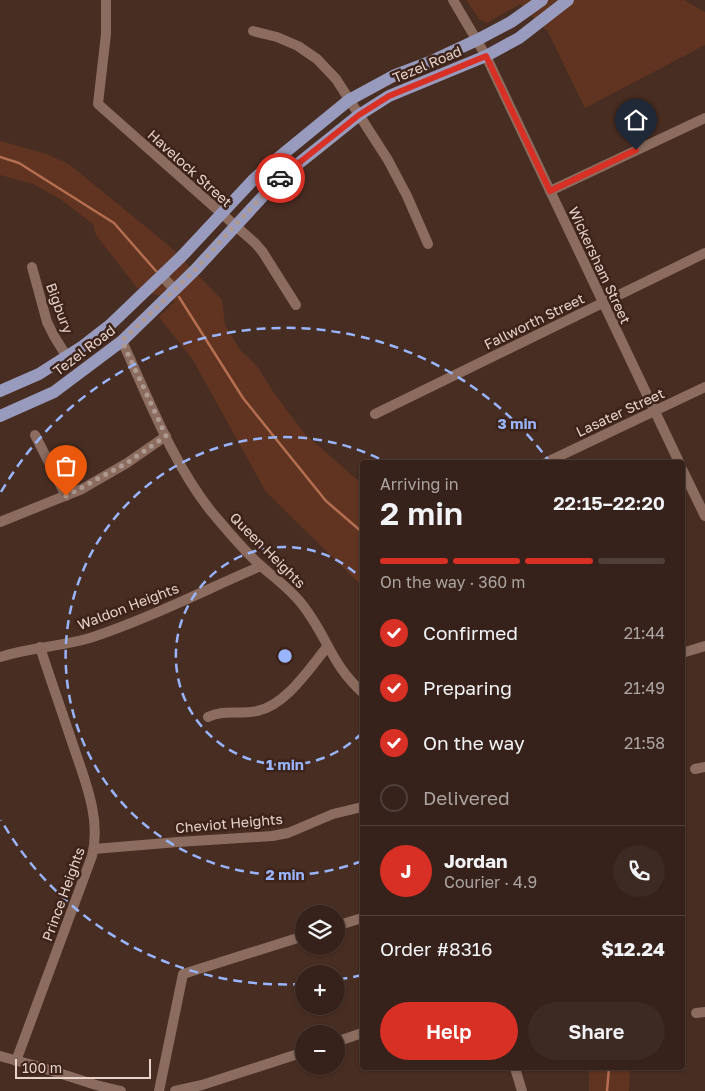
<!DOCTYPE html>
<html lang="en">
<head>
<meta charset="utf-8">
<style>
	:root { --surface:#36221a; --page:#3d2a23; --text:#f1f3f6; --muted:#aaa4a2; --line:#503f39; --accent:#d93025 }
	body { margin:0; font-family:"Golos Text",sans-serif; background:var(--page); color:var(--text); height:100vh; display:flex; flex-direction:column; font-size:19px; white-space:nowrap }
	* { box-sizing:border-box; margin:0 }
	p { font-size:16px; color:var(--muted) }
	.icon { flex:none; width:28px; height:28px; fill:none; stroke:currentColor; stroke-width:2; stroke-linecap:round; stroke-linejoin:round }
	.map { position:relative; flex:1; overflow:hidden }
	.panel { position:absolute; left:360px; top:460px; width:325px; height:610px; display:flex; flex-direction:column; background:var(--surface); border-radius:5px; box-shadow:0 1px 4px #0004,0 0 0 1px var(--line) }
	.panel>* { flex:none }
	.tools { position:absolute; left:295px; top:905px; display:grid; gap:10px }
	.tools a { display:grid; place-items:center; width:50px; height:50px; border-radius:50%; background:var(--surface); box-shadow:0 1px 4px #0004,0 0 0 1px var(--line); font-size:25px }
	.scale { position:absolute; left:15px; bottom:12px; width:136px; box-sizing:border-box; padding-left:5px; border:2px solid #e5d3cc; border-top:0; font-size:14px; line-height:18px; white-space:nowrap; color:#e5d3cc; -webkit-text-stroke:4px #3d2319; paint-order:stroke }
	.pin { position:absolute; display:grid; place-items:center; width:42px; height:42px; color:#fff; margin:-51px -21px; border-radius:50% 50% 50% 0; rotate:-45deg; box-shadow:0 0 5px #0007 }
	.pin .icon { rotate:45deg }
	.courier { position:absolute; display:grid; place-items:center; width:50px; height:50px; margin:-25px; border:4px solid #d93025; border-radius:50%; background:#fff; color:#222; box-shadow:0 1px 6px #0007 }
	.summary em { font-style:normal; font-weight:600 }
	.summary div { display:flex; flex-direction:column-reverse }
	.summary { display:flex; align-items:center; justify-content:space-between; height:85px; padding:0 20px }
	h1 { font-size:32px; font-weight:600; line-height:38px }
	.bar { display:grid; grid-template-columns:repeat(4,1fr); gap:8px 5px; align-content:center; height:60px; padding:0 20px }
	.bar i { height:6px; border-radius:4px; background:var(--line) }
	.bar .active { background:var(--accent) }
	.bar p { grid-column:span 4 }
	.line { display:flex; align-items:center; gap:12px; padding:0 20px; border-top:1px solid var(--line) }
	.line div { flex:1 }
	.round { display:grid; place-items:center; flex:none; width:52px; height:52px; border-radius:26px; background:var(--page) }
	ol { padding:0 20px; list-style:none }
	li { display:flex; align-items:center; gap:15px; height:55px }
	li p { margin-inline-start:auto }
	li .icon { padding:5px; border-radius:50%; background:var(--accent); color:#fff; stroke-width:4 }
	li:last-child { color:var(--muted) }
	li i { width:28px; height:28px; border:2px solid var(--line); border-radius:50% }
	.primary-button { display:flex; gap:10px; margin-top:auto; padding:10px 20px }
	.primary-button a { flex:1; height:58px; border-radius:30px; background:var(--accent); color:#fff; font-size:20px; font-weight:600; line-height:58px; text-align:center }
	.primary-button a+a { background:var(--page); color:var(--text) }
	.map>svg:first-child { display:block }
</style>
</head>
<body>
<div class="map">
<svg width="705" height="1091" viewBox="0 0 705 1091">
	<rect width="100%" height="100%" fill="#482d22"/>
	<g fill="#603421">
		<polygon points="466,0 684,0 705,12 705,45 585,108 548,32 520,4 487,23 479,19"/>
		<polygon points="0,141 47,154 70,165 173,249 222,300 225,325 240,350 257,366 274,393 304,433 362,484 362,586 266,492 193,360 159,317 175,301 137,288 96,235 93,224 60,199 33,184 0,175"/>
		<polygon points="589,1068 630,1068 629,1091 589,1091"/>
	</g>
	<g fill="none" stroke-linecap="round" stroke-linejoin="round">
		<g stroke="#b56e50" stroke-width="2.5">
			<polyline points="0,157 19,163 114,223 156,271"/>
			<polyline points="179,297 243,398 326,501 362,532"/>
			<polyline points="607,1091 609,1068"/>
		</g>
		<g stroke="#8b6c5f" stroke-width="10">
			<polyline points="106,0 106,34 98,104 255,243 262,251 296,305"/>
			<polyline points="453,0 486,56 679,462"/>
			<polyline points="253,31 277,37 298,46 317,59 336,79 388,160 407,196 428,244"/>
			<polyline points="550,191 705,118"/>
			<polyline points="32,267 47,322 54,336 67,357"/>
			<polyline points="162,276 175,290"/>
			<path d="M122,341C148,397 171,460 210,510C226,529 242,549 261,566C277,580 295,593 307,611C328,640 333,666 362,692"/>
			<polyline points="375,414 705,253"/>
			<polyline points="35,435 66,496"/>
			<polyline points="547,462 705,387"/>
			<polyline points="682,469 705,516"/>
			<polyline points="0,522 82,489 127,463 166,436"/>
			<polyline points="682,653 705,646"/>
			<path d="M0,657C30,647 62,647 93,637C150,618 205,590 261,566"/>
			<path d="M208,717C224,709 240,715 257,711C286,705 309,669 327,647"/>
			<polyline points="695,769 705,767"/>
			<polyline points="94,849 178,842 272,836 288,833 333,814 362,807"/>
			<polyline points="336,926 362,918"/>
			<polyline points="696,1013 705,1012"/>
			<polyline points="336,1042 362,1033"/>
			<polyline points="0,1056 40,1067 96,1085 121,1091"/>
			<path d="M16,1061L92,856C102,817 83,776 71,739C61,709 50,678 40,647"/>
			<polyline points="515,1068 522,1091"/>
			<polyline points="159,1091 183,974 304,936"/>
			<polyline points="175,1091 202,1085 304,1052"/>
		</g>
		<g stroke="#989bbd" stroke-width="12">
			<polyline points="0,391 39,374 83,346 110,325 181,257 253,180 272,163 349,100 395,75 432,61 477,40 511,22 542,0"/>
			<polyline points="0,416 54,392 122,341 195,270 278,180 359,115 389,96 486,56 519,38 568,0"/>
		</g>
	</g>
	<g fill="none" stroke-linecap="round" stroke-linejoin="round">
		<polyline stroke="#ae9990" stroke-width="5" stroke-dasharray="0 9" points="66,496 127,463 166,436 122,341 195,270 234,226 280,178"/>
		<polyline stroke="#d93025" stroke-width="6" points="280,178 359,115 389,96 486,56 550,191 636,150"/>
	</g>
	<g fill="none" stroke="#99b5fd" stroke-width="2.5" stroke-dasharray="9 6">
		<path d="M362 733A109 109 0 1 1 362 579"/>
		<path d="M362 861A219 219 0 1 1 386 462"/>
		<path d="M362 975A328 328 0 0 1 336 980M302 984A328 328 0 0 1 1 820M1 492A328 328 0 0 1 549 461"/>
	</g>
	<g text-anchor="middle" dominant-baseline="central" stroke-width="5" stroke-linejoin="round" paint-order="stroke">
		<g font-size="14" fill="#e5d3cc" stroke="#3d2319">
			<text transform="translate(427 64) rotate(-23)">Tezel Road</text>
			<text transform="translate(190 168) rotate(42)">Havelock Street</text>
			<text transform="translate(600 265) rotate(65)">Wickersham Street</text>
			<text transform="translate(60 308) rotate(70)">Bigbury</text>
			<text transform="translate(534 321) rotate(-26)">Fallworth Street</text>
			<text transform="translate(84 350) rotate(-37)">Tezel Road</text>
			<text transform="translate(620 412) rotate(-25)">Lasater Street</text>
			<text transform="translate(268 550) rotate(45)">Queen Heights</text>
			<text transform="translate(128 606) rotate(-21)">Waldon Heights</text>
			<text transform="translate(229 823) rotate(-5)">Cheviot Heights</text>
			<text transform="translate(63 894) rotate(-70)">Prince Heights</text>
		</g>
	</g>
	<circle cx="285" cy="656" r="8" fill="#99b5fd" stroke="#3d2319" stroke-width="2.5"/>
	<g font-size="15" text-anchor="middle" font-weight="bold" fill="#99b5fd" stroke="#3d2319" stroke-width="5" stroke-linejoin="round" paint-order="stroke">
		<text x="517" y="429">3 min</text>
		<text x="285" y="770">1 min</text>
		<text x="285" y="880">2 min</text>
	</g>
</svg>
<div class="tools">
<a><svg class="icon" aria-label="layers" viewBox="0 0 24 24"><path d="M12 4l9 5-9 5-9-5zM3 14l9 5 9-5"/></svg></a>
<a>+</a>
<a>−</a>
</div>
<div class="scale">100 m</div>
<div class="pin" style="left:66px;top:496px;background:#ea580c"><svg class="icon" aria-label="bag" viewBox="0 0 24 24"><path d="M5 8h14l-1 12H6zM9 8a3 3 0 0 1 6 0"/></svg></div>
<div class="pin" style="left:636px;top:150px;background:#1f2937"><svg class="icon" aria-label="home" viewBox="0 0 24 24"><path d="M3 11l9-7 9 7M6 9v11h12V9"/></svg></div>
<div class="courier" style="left:280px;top:178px"><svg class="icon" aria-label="car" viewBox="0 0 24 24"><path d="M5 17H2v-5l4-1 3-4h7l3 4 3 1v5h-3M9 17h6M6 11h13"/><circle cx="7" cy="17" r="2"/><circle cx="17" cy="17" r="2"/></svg></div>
<section class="panel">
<div class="summary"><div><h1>2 min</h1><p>Arriving in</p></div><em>22:15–22:20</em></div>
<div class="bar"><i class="active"></i><i class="active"></i><i class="active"></i><i></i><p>On the way · 360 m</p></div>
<ol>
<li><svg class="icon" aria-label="check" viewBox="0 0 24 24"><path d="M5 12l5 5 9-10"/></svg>Confirmed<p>21:44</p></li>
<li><svg class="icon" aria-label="check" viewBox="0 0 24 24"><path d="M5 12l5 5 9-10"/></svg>Preparing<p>21:49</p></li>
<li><svg class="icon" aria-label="check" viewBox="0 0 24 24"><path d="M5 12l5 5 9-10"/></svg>On the way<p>21:58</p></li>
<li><i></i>Delivered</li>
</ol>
<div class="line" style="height:90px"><b class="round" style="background:var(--accent);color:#fff">J</b><div><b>Jordan</b><p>Courier · 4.9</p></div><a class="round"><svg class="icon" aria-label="phone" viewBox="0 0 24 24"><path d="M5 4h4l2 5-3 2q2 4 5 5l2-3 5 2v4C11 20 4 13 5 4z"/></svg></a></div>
<div class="line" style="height:65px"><div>Order #8316</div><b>$12.24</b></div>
<div class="primary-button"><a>Help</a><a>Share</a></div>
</section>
</div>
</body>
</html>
